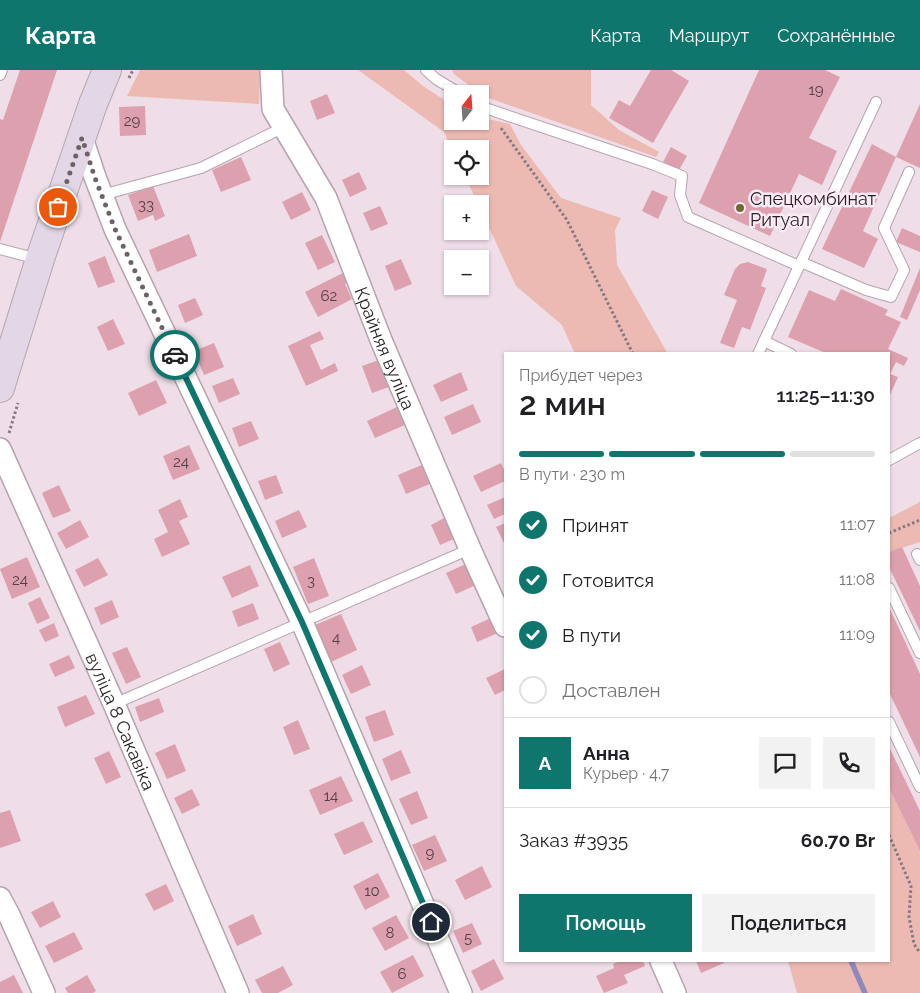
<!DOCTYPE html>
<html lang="ru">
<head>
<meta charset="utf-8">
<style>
	:root { --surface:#fff; --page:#f2f2f2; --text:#202124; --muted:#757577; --line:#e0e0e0; --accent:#0f766e }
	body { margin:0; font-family:Raleway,sans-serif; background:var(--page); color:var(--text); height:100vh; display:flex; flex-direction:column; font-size:19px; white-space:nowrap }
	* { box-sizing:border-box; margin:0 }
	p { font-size:16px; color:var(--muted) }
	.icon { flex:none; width:28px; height:28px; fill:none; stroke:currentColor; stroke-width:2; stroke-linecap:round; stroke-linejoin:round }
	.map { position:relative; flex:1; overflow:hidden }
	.details { position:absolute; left:504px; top:282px; width:386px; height:610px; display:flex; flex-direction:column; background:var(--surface); border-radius:0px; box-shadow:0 1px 4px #0004 }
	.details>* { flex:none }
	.needle { width:32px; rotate:17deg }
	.fabs { position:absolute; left:444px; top:15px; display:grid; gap:10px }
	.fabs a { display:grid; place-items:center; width:45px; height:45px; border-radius:0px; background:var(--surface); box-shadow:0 1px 4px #0004; font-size:25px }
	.pin { position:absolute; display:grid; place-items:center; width:42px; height:42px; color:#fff; margin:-21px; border:2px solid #fff; border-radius:50%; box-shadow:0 1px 5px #0007 }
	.courier { position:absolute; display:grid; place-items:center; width:50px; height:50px; margin:-25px; border:4px solid #0f766e; border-radius:50%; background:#fff; color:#222; box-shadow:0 1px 6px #0007 }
	.head em { font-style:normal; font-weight:600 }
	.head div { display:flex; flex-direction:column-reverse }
	.head { display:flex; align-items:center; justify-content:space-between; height:85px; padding:0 15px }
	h1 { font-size:32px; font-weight:600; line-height:38px }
	.bar { display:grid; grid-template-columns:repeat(4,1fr); gap:8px 5px; align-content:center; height:60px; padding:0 15px }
	.bar i { height:6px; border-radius:4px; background:var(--line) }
	.bar .active { background:var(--accent) }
	.bar p { grid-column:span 4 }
	.line { display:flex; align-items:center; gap:12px; padding:0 15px; border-top:1px solid var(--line) }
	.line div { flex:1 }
	.round { display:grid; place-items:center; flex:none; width:52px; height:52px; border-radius:0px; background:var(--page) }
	ol { padding:0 15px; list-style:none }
	li { display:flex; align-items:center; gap:15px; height:55px }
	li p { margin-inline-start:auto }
	li .icon { padding:5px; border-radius:50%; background:var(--accent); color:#fff; stroke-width:4 }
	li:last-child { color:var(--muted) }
	li i { width:28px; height:28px; border:2px solid var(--line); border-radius:50% }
	.action { display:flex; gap:10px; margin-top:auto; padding:10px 15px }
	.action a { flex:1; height:58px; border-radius:0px; background:var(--accent); color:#fff; font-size:20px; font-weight:600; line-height:58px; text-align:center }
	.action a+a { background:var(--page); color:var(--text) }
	header { display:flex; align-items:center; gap:30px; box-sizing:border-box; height:70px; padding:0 25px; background:var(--accent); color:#fff }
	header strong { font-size:24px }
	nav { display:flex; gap:28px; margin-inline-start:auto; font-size:18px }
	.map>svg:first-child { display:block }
</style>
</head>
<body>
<header>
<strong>Карта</strong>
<nav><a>Карта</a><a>Маршрут</a><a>Сохранённые</a></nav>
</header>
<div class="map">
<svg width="920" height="923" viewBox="0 0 920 923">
	<rect width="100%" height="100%" fill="#efdee8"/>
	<g fill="#ecbab3">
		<polygon points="140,0 275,0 260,5 259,34 127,26"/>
		<polygon points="358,0 404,0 423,16 452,35 452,51 480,51 480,47 510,54 521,75 561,128 621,148 615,160 617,195 668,284 575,284 562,255 516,216 480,138 480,134 478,134 465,106 480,106 480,79 452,79 452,80 444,62"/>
		<polygon points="452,0 591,0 591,35 619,60 659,82 656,87 483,26 454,4"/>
		<polygon points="920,431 920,472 889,482 889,448 918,433"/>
		<polygon points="889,718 920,781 920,923 797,923 788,891 889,891"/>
	</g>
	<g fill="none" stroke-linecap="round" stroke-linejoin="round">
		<polyline stroke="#9187b9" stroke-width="5.5" points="851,891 865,923"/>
	</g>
	<g fill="#dda0ae">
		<polygon points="20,0 57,0 0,172 0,49 3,50"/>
		<polygon points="651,0 671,0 689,11 653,73 609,48 619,30 630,36"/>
		<polygon points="759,0 825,0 840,7 809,68 837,81 822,115 799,104 770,166 699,133"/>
		<polygon points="327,24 335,43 317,50 310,31"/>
		<polygon points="920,34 920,98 896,87"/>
		<polygon points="145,36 146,65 120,66 119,37"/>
		<polygon points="872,74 896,87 863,161 878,169 864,198 822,179"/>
		<polygon points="671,77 687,86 679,100 663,92"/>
		<polygon points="241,87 251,110 221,122 212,100"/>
		<polygon points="359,102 367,119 350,127 342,110"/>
		<polygon points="153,116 165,146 155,151 153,145 138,151 128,125"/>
		<polygon points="652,120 668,127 658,149 642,141"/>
		<polygon points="302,122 311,140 291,150 282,132"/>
		<polygon points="380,136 388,154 371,161 363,143"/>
		<polygon points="902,158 920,166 920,182 896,172"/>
		<polygon points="189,164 197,186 157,202 149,180"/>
		<polygon points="322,165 335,192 318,200 305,173"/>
		<polygon points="105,186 115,212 98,218 88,193"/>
		<polygon points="401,189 412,214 395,221 385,196"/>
		<polygon points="748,192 767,199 761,216 766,218 750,260 742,257 734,278 720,273 737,230 724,225 735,199 740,194"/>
		<polygon points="920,198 920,220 907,250 900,247"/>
		<polygon points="345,202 350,212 345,214 352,229 318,247 305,222"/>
		<polygon points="841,219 888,240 885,245 901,252 888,279 908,288 904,296 896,292 890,304 898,307 889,327 889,284 828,284 788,267 809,220 835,231"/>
		<polygon points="195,228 203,245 185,253 178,235"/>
		<polygon points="113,249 125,274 108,281 97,257"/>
		<polygon points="320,261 324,269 310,275 321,300 335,293 338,301 306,316 288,276"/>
		<polygon points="214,273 224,297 204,305 194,281"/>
		<polygon points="379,290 389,317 372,323 362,296"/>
		<polygon points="461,302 468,320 441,332 433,315"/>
		<polygon points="233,308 240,324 219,333 212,316"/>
		<polygon points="156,310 167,333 139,346 128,323"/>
		<polygon points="473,334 481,352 452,365 444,347"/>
		<polygon points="399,336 407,354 375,368 367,351"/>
		<polygon points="251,351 259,369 239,377 232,358"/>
		<polygon points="189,375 200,399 173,410 163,386"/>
		<polygon points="501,393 505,402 505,411 481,422 473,406"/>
		<polygon points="424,394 432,413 406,424 398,405"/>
		<polygon points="276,405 283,423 265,430 258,411"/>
		<polygon points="59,415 71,441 53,448 42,423"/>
		<polygon points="505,427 505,444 494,449 487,435"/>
		<polygon points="180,429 188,447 179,451 190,474 162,487 154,469 168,462 158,440"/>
		<polygon points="299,440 307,457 282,468 275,451"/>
		<polygon points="446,447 456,468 440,475 431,455"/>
		<polygon points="80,450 89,467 66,479 57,463"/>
		<polygon points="505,453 505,475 496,457"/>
		<polygon points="902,477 920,516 920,561 889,497 889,482"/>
		<polygon points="27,487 40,517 12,529 0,499"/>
		<polygon points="98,488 108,505 84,517 75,500"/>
		<polygon points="314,488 329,526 308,534 293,497"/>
		<polygon points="468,493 478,514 456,524 446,503"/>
		<polygon points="250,495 259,516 232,528 222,507"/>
		<polygon points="40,527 50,548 37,554 28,533"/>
		<polygon points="112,530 119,547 101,555 94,538"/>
		<polygon points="253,533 259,549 238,557 232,541"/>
		<polygon points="889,537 920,604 920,687 889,622"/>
		<polygon points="341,544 357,580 331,592 315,555"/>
		<polygon points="491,548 498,563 477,572 471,557"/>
		<polygon points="54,553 59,566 45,572 39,560"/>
		<polygon points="280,572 290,594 274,602 264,579"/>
		<polygon points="127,577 141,607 126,614 112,583"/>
		<polygon points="69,585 75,598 55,607 49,594"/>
		<polygon points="362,595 371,615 351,624 342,605"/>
		<polygon points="505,599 505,620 495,625 486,608"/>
		<polygon points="86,625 95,644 65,657 57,637"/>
		<polygon points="159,628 164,642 140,652 135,637"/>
		<polygon points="385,640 394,665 374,672 365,647"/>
		<polygon points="298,650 310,679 294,685 283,657"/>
		<polygon points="175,674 186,701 167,709 155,683"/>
		<polygon points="889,677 920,741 920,781 889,718"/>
		<polygon points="401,680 411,703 391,711 382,689"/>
		<polygon points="109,681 121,707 106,714 94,688"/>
		<polygon points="341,706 353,731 320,745 309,720"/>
		<polygon points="192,719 200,735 182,744 174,728"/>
		<polygon points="417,721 428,748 411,755 399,729"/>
		<polygon points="10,740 21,771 0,778 0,743"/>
		<polygon points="363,751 373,772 344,785 334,764"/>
		<polygon points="435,765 447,791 424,801 412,775"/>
		<polygon points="482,796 492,817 465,830 455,810"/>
		<polygon points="378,803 390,827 365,840 353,816"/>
		<polygon points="166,814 174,831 154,841 145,824"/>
		<polygon points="53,831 61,847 40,858 31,842"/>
		<polygon points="253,844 262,864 237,876 228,856"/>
		<polygon points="396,845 409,868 385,881 372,858"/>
		<polygon points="472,853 482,874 463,883 453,861"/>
		<polygon points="74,862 83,879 54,893 45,876"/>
		<polygon points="413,885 424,906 392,923 380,902"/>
		<polygon points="494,889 504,909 481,921 471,901"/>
		<polygon points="620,891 643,891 645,896 624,905 628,913 604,923 596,906 614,898 613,894"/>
		<polygon points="696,891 723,891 724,893 701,903"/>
		<polygon points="283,896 293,915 278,923 262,923 255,910"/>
		<polygon points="14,905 23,923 0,923 0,912"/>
		<polygon points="87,905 96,921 93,923 68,923 65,918"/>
	</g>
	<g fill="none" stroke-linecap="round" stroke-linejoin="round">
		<g stroke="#b5a4ae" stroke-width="12">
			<g id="lane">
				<polyline points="426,0 436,9 461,24"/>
				<polyline points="0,5 2,0"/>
				<polyline points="480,35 488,39 652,94 682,106 680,125 688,147 799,196"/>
				<polyline points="102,125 201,98 284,57"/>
				<polyline points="0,179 38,189"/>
				<polyline points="801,192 866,220 891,227 904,200 884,158 909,102"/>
				<polyline points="764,271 876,32"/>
				<polyline points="758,284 764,271 791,284"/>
				<polyline points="889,390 920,373"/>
				<polyline points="917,484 920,490"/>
				<polyline points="889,518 920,583"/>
				<polyline points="114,634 470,479"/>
				<polyline points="889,652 920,717"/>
			</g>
		</g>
		<g stroke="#b5a4ae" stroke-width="24">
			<g id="street">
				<path id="s1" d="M271,0L273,39L326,128L381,270L470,479L505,556"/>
				<polyline points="82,68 95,107 115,159 302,552 461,923"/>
				<path id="s2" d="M0,379L114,634L238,923"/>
				<polyline points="0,828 10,847 44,923"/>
				<polyline points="661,891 675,923"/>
			</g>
		</g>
		<g stroke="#b5a4ae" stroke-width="30">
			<polyline id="secondary" points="0,318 40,189 93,34 107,0"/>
		</g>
		<g stroke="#847980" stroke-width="3" stroke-dasharray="2.5 2.5" stroke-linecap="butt">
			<polyline points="129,8 133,0"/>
			<polyline points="501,58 567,150 633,284"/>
			<polyline points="9,363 18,333"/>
			<polyline points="889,463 920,450"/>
			<polyline points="889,765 911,816 909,847 914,874 920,883"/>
		</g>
		<use href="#lane" stroke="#fff" stroke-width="10"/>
		<use href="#street" stroke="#fff" stroke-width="21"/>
		<use href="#secondary" stroke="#e3d7e7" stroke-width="28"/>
	</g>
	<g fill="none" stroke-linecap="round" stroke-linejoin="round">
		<polyline stroke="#6c6268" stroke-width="5" stroke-dasharray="0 9" points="58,137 82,68 95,108 115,159 175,285"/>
		<polyline stroke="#0f766e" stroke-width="6" points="175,285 302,552 431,852"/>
	</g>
	<circle fill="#736835" stroke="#fdebf6" stroke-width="2" cx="740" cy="138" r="5"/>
	<g text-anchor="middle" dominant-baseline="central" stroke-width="5" stroke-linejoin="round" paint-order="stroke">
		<g font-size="15" fill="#533f46">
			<text x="816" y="20">19</text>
			<text x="132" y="51">29</text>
			<text x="146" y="135">33</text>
			<text x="329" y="226">62</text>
			<text x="181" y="392">24</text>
			<text x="20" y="510">24</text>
			<text x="311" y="511">3</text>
			<text x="336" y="568">4</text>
			<text x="331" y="726">14</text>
			<text x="430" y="783">9</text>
			<text x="372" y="821">10</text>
			<text x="390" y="863">8</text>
			<text x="468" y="868">5</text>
			<text x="402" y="904">6</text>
		</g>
		<g font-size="18" fill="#251f23" stroke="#fdebf6" text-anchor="start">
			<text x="750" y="128">Спецкомбинат<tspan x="750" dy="21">Ритуал</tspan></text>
		</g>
		<g font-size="18" fill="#251f23" stroke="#fdebf6">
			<text stroke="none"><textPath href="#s1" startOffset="304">Крайняя вуліца</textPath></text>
			<text stroke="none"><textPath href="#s2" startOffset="298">вуліца 8 Сакавіка</textPath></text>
		</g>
	</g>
</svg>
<div class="fabs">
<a><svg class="needle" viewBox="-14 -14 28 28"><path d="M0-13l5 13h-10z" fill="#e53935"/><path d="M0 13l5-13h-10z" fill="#757577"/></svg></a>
<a><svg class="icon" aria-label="locate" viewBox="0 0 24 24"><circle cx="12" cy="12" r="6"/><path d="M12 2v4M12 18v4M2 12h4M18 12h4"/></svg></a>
<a>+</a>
<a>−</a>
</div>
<div class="pin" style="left:58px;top:137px;background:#ea580c"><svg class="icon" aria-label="bag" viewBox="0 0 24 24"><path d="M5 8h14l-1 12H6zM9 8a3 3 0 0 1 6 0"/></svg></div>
<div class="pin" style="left:431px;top:852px;background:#1f2937"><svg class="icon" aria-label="home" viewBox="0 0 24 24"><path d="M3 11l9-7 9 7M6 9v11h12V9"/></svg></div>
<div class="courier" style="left:175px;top:285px"><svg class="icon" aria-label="car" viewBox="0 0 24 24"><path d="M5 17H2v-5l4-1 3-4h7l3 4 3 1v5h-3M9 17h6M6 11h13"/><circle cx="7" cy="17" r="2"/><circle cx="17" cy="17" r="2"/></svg></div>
<section class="details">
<div class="head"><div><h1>2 мин</h1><p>Прибудет через</p></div><em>11:25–11:30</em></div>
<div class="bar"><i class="active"></i><i class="active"></i><i class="active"></i><i></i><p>В пути · 230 m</p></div>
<ol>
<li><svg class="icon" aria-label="check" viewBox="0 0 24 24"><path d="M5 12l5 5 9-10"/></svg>Принят<p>11:07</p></li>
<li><svg class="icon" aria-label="check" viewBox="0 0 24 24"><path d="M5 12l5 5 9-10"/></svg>Готовится<p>11:08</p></li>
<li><svg class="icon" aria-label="check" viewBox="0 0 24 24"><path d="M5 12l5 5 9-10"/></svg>В пути<p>11:09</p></li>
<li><i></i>Доставлен</li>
</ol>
<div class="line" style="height:90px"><b class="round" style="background:var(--accent);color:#fff">А</b><div><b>Анна</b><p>Курьер · 4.7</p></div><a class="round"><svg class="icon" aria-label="chat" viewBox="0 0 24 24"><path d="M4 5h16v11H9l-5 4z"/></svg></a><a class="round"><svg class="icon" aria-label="phone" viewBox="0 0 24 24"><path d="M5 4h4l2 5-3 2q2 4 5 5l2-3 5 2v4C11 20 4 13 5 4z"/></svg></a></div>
<div class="line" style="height:65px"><div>Заказ #3935</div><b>60.70 Br</b></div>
<div class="action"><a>Помощь</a><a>Поделиться</a></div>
</section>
</div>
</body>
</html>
